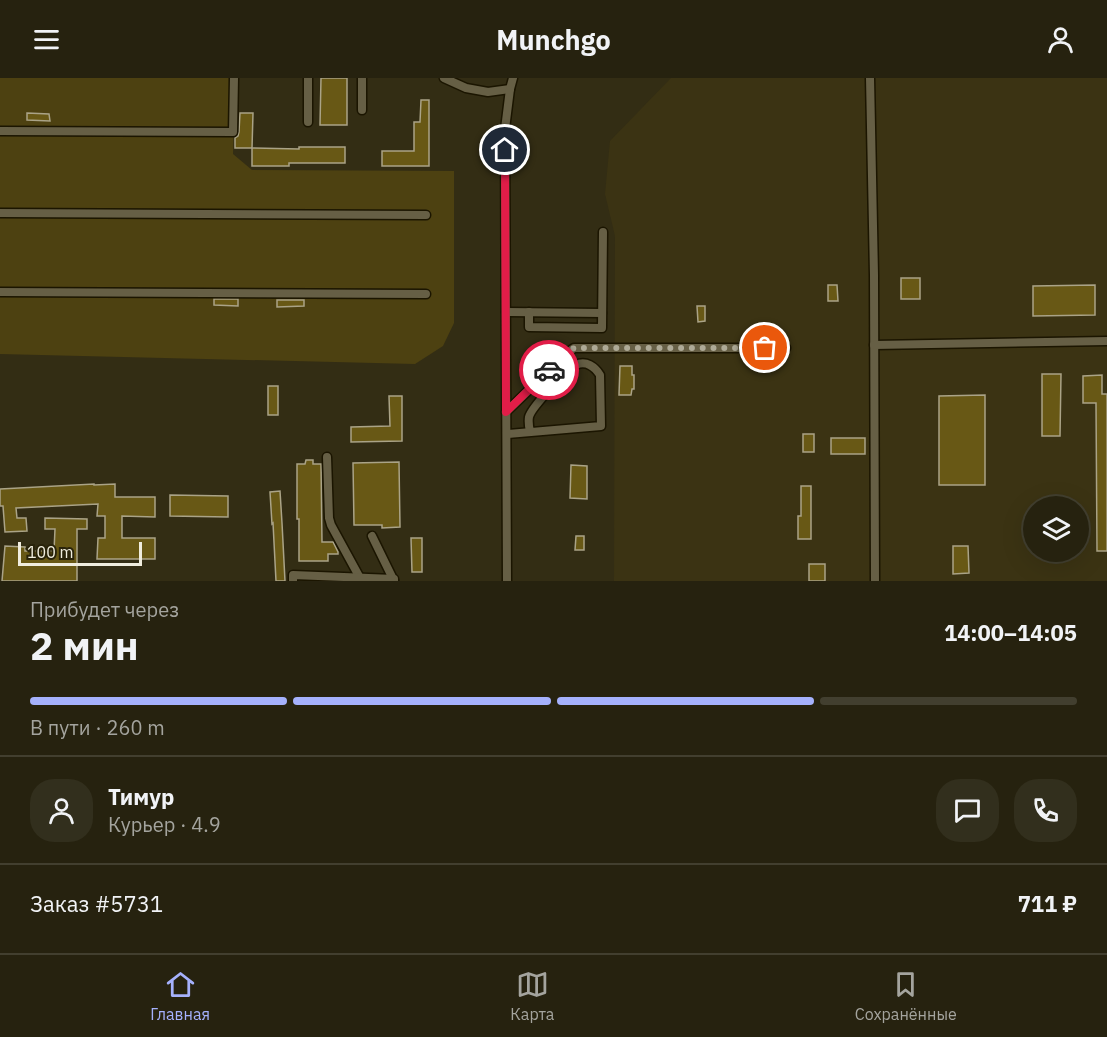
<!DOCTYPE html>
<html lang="ru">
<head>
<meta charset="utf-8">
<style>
	:root { --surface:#26220f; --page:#322f1d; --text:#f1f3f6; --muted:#a4a49e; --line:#423f2f; --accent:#a5b1fc }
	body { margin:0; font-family:"IBM Plex Sans",sans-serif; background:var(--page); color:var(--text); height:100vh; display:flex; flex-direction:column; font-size:22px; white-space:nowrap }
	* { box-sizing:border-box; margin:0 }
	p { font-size:20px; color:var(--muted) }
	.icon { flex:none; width:33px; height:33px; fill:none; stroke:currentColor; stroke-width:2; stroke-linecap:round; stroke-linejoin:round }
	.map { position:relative; height:503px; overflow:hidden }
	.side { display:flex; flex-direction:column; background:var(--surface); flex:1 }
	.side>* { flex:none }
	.tools { position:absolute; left:1023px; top:418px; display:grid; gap:12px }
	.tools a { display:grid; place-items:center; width:66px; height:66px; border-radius:50%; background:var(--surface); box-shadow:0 6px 24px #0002,0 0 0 2px var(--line); font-size:30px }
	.scale { position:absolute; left:18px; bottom:15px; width:124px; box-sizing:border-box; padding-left:6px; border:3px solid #f0edde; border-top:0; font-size:16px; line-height:21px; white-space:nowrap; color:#f0edde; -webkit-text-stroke:4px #29230a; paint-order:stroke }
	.pin { position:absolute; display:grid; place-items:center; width:51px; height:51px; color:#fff; margin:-26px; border:3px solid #fff; border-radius:50%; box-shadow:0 2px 6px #0007 }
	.courier { position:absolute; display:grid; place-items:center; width:60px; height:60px; margin:-30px; border:4px solid #e11d48; border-radius:50%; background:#fff; color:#222; box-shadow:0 2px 8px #0007 }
	.headline em { font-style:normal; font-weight:700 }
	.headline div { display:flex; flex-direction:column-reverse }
	.headline { display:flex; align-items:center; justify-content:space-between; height:102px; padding:0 30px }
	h1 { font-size:39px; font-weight:700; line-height:45px }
	.bar { display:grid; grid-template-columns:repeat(4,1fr); gap:9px 6px; align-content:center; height:72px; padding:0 30px }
	.bar i { height:8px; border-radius:4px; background:var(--line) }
	.bar .active { background:var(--accent) }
	.bar p { grid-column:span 4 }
	.line { display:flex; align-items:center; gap:15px; padding:0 30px; border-top:2px solid var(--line) }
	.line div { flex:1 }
	.round { display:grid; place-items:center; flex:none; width:63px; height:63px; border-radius:24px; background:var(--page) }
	header { display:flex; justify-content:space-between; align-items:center; height:78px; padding:0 30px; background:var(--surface); font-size:27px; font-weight:700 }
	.tabs { display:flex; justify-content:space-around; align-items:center; height:84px; border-top:2px solid var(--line); background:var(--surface); font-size:16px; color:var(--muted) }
	.tabs a { display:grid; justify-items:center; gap:3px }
	.tabs .active { color:var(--accent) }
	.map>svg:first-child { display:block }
</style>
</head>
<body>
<header><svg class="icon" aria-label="menu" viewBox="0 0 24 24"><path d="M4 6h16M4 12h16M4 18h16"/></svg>Munchgo<svg class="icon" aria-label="person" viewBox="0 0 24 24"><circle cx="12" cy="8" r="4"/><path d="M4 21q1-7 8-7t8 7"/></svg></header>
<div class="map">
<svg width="1107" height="503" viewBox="0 0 1107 503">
	<rect width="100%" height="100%" fill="#332d14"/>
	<path fill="#3b3313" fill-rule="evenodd" d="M671,0H1107V503H614L615,158L605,116L610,63ZM1034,429H1078V474H1034Z"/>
	<polygon fill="#4d4111" points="0,0 235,0 233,76 252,92 454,93 454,245 443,268 415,286 0,276"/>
	<g fill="#685815" stroke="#aaa387" stroke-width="1.5">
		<polygon points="321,0 347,0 347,47 320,47"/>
		<polygon points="421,22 429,22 429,88 382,88 382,73 414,73 414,44 420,44"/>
		<polygon points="27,35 49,36 50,43 27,42"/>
		<polygon points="240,35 253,35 252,70 235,70 235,60 238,58 239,54"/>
		<polygon points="299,69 345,69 345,85 289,85 289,88 252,88 252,70 299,71"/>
		<rect x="901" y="200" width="19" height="21"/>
		<polygon points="828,207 837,207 838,223 828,223"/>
		<polygon points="1095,207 1095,237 1033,238 1033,208"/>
		<polygon points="214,221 238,221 238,228 214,227"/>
		<polygon points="277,222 304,222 304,228 277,229"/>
		<polygon points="697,228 705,228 705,243 698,244"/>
		<polygon points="620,288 632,288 632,297 634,297 634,311 632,311 631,317 619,317"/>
		<polygon points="1042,296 1061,296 1060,358 1042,358"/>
		<polygon points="1102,297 1102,316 1107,316 1107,473 1097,473 1096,325 1083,325 1083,298"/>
		<rect x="268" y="308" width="10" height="29"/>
		<polygon points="985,317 985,407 939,407 939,318"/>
		<polygon points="389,318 402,318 402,363 351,364 351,349 390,348"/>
		<rect x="803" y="356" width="11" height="18"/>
		<rect x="831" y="360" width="34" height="16"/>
		<polygon points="306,382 313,382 313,386 321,386 322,464 333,464 338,474 338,476 328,476 328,483 299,483 299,441 297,441 297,386 305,386"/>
		<polygon points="399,384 400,449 382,450 382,447 354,447 353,385"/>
		<polygon points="571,387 587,388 587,421 570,420"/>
		<polygon points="94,406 94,407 115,406 115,419 155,419 155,439 122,438 122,460 155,460 155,481 97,481 98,460 105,460 105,438 97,438 98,426 16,430 17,440 26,440 27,453 5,454 3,428 0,428 0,411"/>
		<polygon points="801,408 811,408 811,461 798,461 798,438 801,438"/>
		<polygon points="280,413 282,445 285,503 276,503 273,445 272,446 270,414"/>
		<polygon points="170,417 228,418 228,439 170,438"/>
		<polygon points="45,440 87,441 87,451 77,451 77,503 2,503 5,468 25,469 25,473 54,473 55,451 45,451"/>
		<polygon points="576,458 584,458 584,472 575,472"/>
		<polygon points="411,460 422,460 422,494 412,494"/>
		<polygon points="953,468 968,468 969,495 953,496"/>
		<rect x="809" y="486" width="16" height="17"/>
	</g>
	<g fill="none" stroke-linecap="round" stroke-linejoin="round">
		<g stroke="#1b1500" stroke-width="11">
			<g id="minor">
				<polyline points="444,0 466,10 488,14 510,11"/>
				<polyline points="870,0 874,197 875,503"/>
				<polyline points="362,32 362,0"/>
				<polyline points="308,44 308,0"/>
				<polyline points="0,53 233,54 234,0"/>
				<polyline points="0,135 426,137"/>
				<polyline points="0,214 426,216"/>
				<polyline points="506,234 602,235"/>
				<polyline points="529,234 529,249 602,250 603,154"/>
				<polyline points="874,267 1107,263"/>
				<polyline points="506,334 566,276 574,270 786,270"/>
				<path d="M507,356L601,348L600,297C595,289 586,282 576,287C567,291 531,330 529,339C528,344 529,349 530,354"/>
				<polyline points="327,379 329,440 331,447 360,500"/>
				<polyline points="372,458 394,503"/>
				<polyline points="293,503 293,497 394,501"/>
				<polyline points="507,503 505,51 510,11 513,0"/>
			</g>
		</g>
		<use href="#minor" stroke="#665f45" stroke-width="8"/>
	</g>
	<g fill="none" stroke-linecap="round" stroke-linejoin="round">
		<polyline stroke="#aeaa97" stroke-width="6" stroke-dasharray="0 10.8" points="549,292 574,270 765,270"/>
		<polyline stroke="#e11d48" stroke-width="8" points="505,72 506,334 549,292"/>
	</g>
</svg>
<div class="tools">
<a><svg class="icon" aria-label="layers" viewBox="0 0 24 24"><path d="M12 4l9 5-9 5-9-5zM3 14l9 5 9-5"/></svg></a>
</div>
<div class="scale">100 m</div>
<div class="pin" style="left:765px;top:270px;background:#ea580c"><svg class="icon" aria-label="bag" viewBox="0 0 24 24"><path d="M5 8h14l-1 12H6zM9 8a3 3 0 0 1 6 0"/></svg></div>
<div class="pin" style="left:505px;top:72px;background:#1f2937"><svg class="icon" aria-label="home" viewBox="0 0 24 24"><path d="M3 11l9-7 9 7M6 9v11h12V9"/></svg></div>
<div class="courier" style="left:549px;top:292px"><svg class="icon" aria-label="car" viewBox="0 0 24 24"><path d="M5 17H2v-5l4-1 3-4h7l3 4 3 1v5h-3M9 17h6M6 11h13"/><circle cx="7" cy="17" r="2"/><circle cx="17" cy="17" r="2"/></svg></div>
</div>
<section class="side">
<div class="headline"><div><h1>2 мин</h1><p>Прибудет через</p></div><em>14:00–14:05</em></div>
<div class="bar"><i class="active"></i><i class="active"></i><i class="active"></i><i></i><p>В пути · 260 m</p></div>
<div class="line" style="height:108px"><a class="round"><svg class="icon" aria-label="person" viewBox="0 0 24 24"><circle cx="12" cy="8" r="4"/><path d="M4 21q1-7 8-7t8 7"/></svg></a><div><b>Тимур</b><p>Курьер · 4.9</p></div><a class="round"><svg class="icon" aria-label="chat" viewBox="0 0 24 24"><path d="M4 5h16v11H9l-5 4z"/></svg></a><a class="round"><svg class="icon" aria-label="phone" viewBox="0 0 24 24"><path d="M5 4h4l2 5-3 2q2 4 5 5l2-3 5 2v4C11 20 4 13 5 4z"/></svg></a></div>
<div class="line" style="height:78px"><div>Заказ #5731</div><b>711 ₽</b></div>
</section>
<nav class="tabs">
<a class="active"><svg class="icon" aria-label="home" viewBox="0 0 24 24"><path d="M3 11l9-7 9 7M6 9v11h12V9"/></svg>Главная</a>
<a><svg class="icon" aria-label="map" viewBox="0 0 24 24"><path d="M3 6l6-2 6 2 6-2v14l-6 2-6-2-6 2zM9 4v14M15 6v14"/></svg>Карта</a>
<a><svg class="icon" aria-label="saved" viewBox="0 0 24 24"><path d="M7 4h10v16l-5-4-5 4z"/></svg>Сохранённые</a>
</nav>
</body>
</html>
